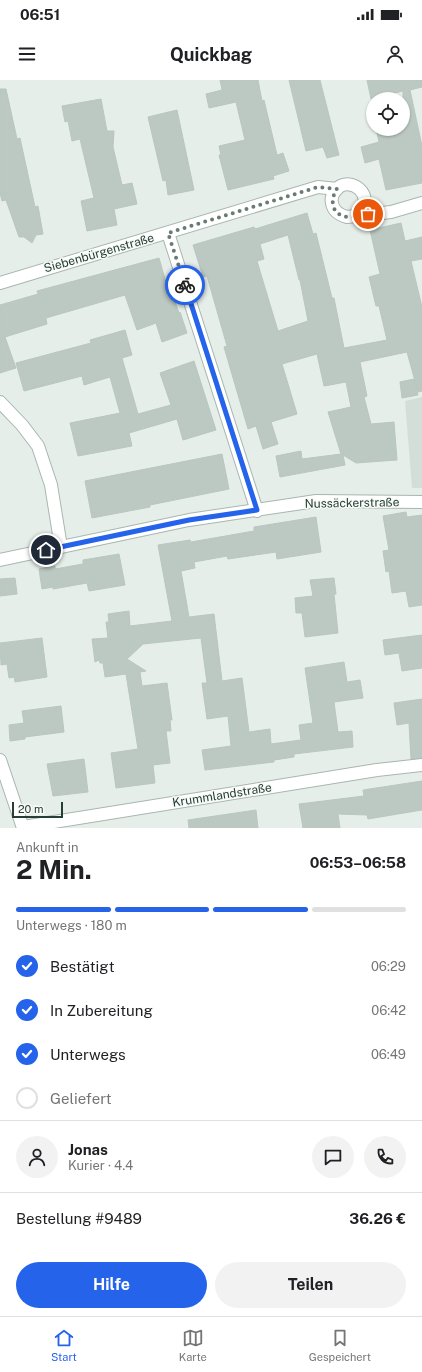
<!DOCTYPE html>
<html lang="de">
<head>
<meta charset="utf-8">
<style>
	:root { --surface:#fff; --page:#f2f2f2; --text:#202124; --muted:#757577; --line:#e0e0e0; --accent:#2563eb }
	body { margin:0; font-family:"Public Sans",sans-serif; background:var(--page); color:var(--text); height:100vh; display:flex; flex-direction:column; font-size:15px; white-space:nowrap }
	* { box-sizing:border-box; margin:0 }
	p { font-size:13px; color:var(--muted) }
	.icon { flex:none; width:22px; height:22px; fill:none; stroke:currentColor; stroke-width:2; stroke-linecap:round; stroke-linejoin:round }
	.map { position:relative; height:748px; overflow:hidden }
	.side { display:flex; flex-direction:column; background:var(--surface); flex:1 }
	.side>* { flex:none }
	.controls { position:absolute; left:366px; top:12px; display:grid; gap:8px }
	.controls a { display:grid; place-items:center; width:44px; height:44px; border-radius:50%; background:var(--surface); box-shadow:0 1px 3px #0004; font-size:20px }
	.scale { position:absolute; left:12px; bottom:10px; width:51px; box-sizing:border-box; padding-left:4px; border:2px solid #263f35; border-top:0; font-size:11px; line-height:14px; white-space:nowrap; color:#263f35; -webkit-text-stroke:3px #f7faf8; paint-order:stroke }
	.pin { position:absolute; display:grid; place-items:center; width:34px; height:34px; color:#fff; margin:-17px; border:2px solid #fff; border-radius:50%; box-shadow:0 1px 4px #0007 }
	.courier { position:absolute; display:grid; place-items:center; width:40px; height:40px; margin:-20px; border:3px solid #2563eb; border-radius:50%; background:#fff; color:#222; box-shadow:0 1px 5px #0007 }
	.overview em { font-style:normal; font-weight:700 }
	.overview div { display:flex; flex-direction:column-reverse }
	.overview { display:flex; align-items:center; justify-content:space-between; height:68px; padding:0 16px }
	h1 { font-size:26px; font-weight:700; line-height:30px }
	.bar { display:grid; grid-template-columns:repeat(4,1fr); gap:6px 4px; align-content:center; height:48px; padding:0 16px }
	.bar i { height:5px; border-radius:3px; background:var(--line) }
	.bar .active { background:var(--accent) }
	.bar p { grid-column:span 4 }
	.line { display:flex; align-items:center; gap:10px; padding:0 16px; border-top:1px solid var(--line) }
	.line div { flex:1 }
	.round { display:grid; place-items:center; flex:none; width:42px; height:42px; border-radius:21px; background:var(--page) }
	ol { padding:0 16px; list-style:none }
	li { display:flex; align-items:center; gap:12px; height:44px }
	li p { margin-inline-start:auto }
	li .icon { padding:4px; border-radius:50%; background:var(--accent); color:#fff; stroke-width:4 }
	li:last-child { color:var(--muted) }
	li i { width:22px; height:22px; border:2px solid var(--line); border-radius:50% }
	.action { display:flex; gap:8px; margin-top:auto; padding:8px 16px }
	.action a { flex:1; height:46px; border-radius:24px; background:var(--accent); color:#fff; font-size:16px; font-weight:700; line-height:46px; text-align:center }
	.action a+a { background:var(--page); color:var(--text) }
	.status { display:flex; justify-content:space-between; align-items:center; height:28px; padding:0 20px; background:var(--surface); direction:ltr }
	.status svg { height:11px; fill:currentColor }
	header { display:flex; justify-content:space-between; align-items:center; height:52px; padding:0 16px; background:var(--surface); font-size:18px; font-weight:700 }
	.tabs { display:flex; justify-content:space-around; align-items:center; height:56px; border-top:1px solid var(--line); background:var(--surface); font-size:11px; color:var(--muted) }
	.tabs a { display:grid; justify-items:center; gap:2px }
	.tabs .active { color:var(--accent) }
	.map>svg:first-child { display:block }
</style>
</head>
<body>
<div class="status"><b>06:51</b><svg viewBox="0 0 49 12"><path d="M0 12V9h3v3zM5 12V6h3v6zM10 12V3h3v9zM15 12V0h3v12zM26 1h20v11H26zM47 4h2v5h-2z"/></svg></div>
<header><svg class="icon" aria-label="menu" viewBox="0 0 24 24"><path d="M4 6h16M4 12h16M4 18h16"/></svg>Quickbag<svg class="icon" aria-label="person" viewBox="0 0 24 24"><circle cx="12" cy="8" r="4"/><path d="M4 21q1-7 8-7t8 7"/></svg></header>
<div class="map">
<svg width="422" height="748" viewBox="0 0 422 748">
	<rect width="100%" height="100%" fill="#e6eee9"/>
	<polygon fill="#d4ded8" points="422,317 422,408 412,408 405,321"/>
	<g fill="#bbc9c2" stroke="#b9c7bf" fill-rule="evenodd">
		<polygon points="220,0 258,0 262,21 264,20 277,75 283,73 289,91 273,96 274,99 228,110 219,75 221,75 219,66 245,60 236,22 209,28 206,14 222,10"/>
		<polygon points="289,0 320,0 339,75 327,78 323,67 306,71"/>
		<polygon points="367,0 422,0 422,7 410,10 422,66 422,103 386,110 379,79 365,83 361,67 379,62 376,49 403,49 403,11 371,19"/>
		<polygon points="0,9 6,9 17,59 20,58 35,127 38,126 43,154 36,155 32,163 24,157 19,157 6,120 2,121 0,113"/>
		<polygon points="101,19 107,51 114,51 113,67 122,105 132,103 137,124 114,129 117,145 87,151 81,121 94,118 80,59 72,61 68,41 65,42 62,26"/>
		<polygon points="177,30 194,110 168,115 166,100 163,101 148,37"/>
		<path d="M307,133L313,154L316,153L332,218H334L344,268L387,260L379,226H376L369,197L380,194L370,150L401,143L405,161L422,157V179L411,181L422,227V311L418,312L407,272L360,282L367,316L364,317L371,344L394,342L397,380L356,383L343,375L345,385L280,397L276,376L301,371L302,379L341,374L328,332L351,327L346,302L324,306L317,274L282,284L297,334L271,342L278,364L263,369L256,346L248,349L224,267L227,266L207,196L203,197L193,165L254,147L255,149ZM288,155L299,200H300L308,241L278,251L257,181L264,179L260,164Z"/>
		<polygon points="159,178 171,220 174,219 179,233 180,232 187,253 162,262 156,243 137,250 125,215 46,238 47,244 5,257 16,288 0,293 0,225 38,214 37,211"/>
		<polygon points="125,250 132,275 122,278 138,334 171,325 160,293 194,281 216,350 183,360 177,339 129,353 132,366 78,376 70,343 120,333 110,297 84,305 82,296 24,311 16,283 91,263 90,260"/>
		<polygon points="414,299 418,315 402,318 400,302"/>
		<polygon points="222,374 229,409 150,425 150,427 92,438 85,401"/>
		<polygon points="406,432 407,437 422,435 422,525 409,527 406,511 392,513 389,491 386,492 383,471 389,470 383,436"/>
		<polygon points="316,437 321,472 277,479 276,472 228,479 227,476 194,482 195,488 181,491 189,537 214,534 222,601 242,598 249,652 270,649 271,664 301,660 299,645 313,643 305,588 344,582 347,602 360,600 363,618 334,622 338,652 352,651 353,667 294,674 294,677 274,680 274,682 205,690 202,670 231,666 228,636 207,639 202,603 207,603 201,558 143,564 127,579 146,591 140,592 142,606 167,603 172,640 170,640 171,651 166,651 170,683 153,685 155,703 116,708 111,673 138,669 126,594 105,597 103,583 100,583 99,580 95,582 92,559 108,558 106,542 109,542 108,534 129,531 130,546 172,541 158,465 190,460 191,462 254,451 254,447"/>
		<polygon points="119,474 125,505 89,511 87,503 53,509 53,507 42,509 39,489 55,486 55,489 83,484 83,480"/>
		<polygon points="15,498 17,514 0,516 0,499"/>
		<polygon points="334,498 336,514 334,514 338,553 305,557 302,533 296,533 295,518 313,516 310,500"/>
		<polygon points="422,555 422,588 402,591 399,573 385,575 383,560"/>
		<polygon points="42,558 47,597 15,602 14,597 9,598 7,584 1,585 0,563"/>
		<polygon points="422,619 422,678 411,679 409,643 397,645 394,623"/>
		<polygon points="61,626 64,652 25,657 25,659 10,661 9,645 24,643 22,631"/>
		<polygon points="84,679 88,712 53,716 47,684"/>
		<polygon points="422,701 422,730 368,739 367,735 338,734 340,748 303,748 299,724 364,716 363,710"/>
		<polygon points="256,730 258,748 189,748 188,740"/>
	</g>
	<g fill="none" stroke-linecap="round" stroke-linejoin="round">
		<g stroke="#a9b6af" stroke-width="14">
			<g id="minor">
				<path d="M356,135C380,117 348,92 335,111C332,115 331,119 332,123C333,131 340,135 347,137L391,132L422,123"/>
				<polyline points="168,153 257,431"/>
				<polyline points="0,203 318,107 337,109"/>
				<polyline points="0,322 22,345 38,366 51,405 61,467"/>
				<polyline points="0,480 189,440 316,421 422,422"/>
				<polyline points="0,680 23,748"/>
				<polyline points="23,747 377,690 422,685"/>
			</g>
		</g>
		<use href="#minor" stroke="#fff" stroke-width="12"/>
	</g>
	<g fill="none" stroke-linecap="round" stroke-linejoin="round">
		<path stroke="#697c74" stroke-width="4" stroke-dasharray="0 7.2" d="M185,205L168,153L318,107L337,109C329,120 332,136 348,137C354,137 361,135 368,134"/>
		<polyline stroke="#2563eb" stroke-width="5" points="46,470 189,440 257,430 185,205"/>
	</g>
	<g text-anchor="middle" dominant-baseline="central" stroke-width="3" stroke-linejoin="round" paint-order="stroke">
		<g font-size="12" fill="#263f35" stroke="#f7faf8">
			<text transform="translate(99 173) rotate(-16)">Siebenbürgenstraße</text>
			<text transform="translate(352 423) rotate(-1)">Nussäckerstraße</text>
			<text transform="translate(222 715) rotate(-9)">Krummlandstraße</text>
		</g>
	</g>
</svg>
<div class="controls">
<a><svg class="icon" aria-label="locate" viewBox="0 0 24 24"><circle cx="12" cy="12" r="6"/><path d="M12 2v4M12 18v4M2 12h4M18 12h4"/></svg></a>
</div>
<div class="scale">20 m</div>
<div class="pin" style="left:368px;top:134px;background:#ea580c"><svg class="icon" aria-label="bag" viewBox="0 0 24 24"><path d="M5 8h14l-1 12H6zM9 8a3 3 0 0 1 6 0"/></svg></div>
<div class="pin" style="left:46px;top:470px;background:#1f2937"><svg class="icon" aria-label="home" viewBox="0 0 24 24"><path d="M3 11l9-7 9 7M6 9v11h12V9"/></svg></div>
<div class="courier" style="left:185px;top:205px"><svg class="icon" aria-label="bike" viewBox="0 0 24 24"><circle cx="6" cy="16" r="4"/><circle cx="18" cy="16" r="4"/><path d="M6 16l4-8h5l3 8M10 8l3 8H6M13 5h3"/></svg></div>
</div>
<section class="side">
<div class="overview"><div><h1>2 Min.</h1><p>Ankunft in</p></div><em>06:53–06:58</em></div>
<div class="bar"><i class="active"></i><i class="active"></i><i class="active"></i><i></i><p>Unterwegs · 180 m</p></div>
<ol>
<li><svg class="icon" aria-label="check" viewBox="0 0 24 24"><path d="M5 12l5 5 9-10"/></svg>Bestätigt<p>06:29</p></li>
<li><svg class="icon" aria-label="check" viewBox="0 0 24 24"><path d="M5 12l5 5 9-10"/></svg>In Zubereitung<p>06:42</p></li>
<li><svg class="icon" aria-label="check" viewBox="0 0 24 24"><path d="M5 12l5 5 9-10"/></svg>Unterwegs<p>06:49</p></li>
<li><i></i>Geliefert</li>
</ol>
<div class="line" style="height:72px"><a class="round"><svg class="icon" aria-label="person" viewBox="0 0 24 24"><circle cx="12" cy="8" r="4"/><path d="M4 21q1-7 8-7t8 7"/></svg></a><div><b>Jonas</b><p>Kurier · 4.4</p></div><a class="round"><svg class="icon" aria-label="chat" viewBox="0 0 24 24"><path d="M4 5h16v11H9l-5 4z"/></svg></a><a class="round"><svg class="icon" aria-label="phone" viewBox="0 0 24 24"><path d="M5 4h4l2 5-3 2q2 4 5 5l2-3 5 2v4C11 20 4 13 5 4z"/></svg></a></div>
<div class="line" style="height:52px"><div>Bestellung #9489</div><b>36.26 €</b></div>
<div class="action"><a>Hilfe</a><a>Teilen</a></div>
</section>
<nav class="tabs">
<a class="active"><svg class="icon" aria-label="home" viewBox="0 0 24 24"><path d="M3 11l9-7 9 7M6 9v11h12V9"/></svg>Start</a>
<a><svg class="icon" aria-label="map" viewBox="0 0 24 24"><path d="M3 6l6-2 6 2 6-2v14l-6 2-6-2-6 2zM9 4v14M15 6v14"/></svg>Karte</a>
<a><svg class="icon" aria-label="saved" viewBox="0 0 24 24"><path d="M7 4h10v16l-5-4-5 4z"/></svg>Gespeichert</a>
</nav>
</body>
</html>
